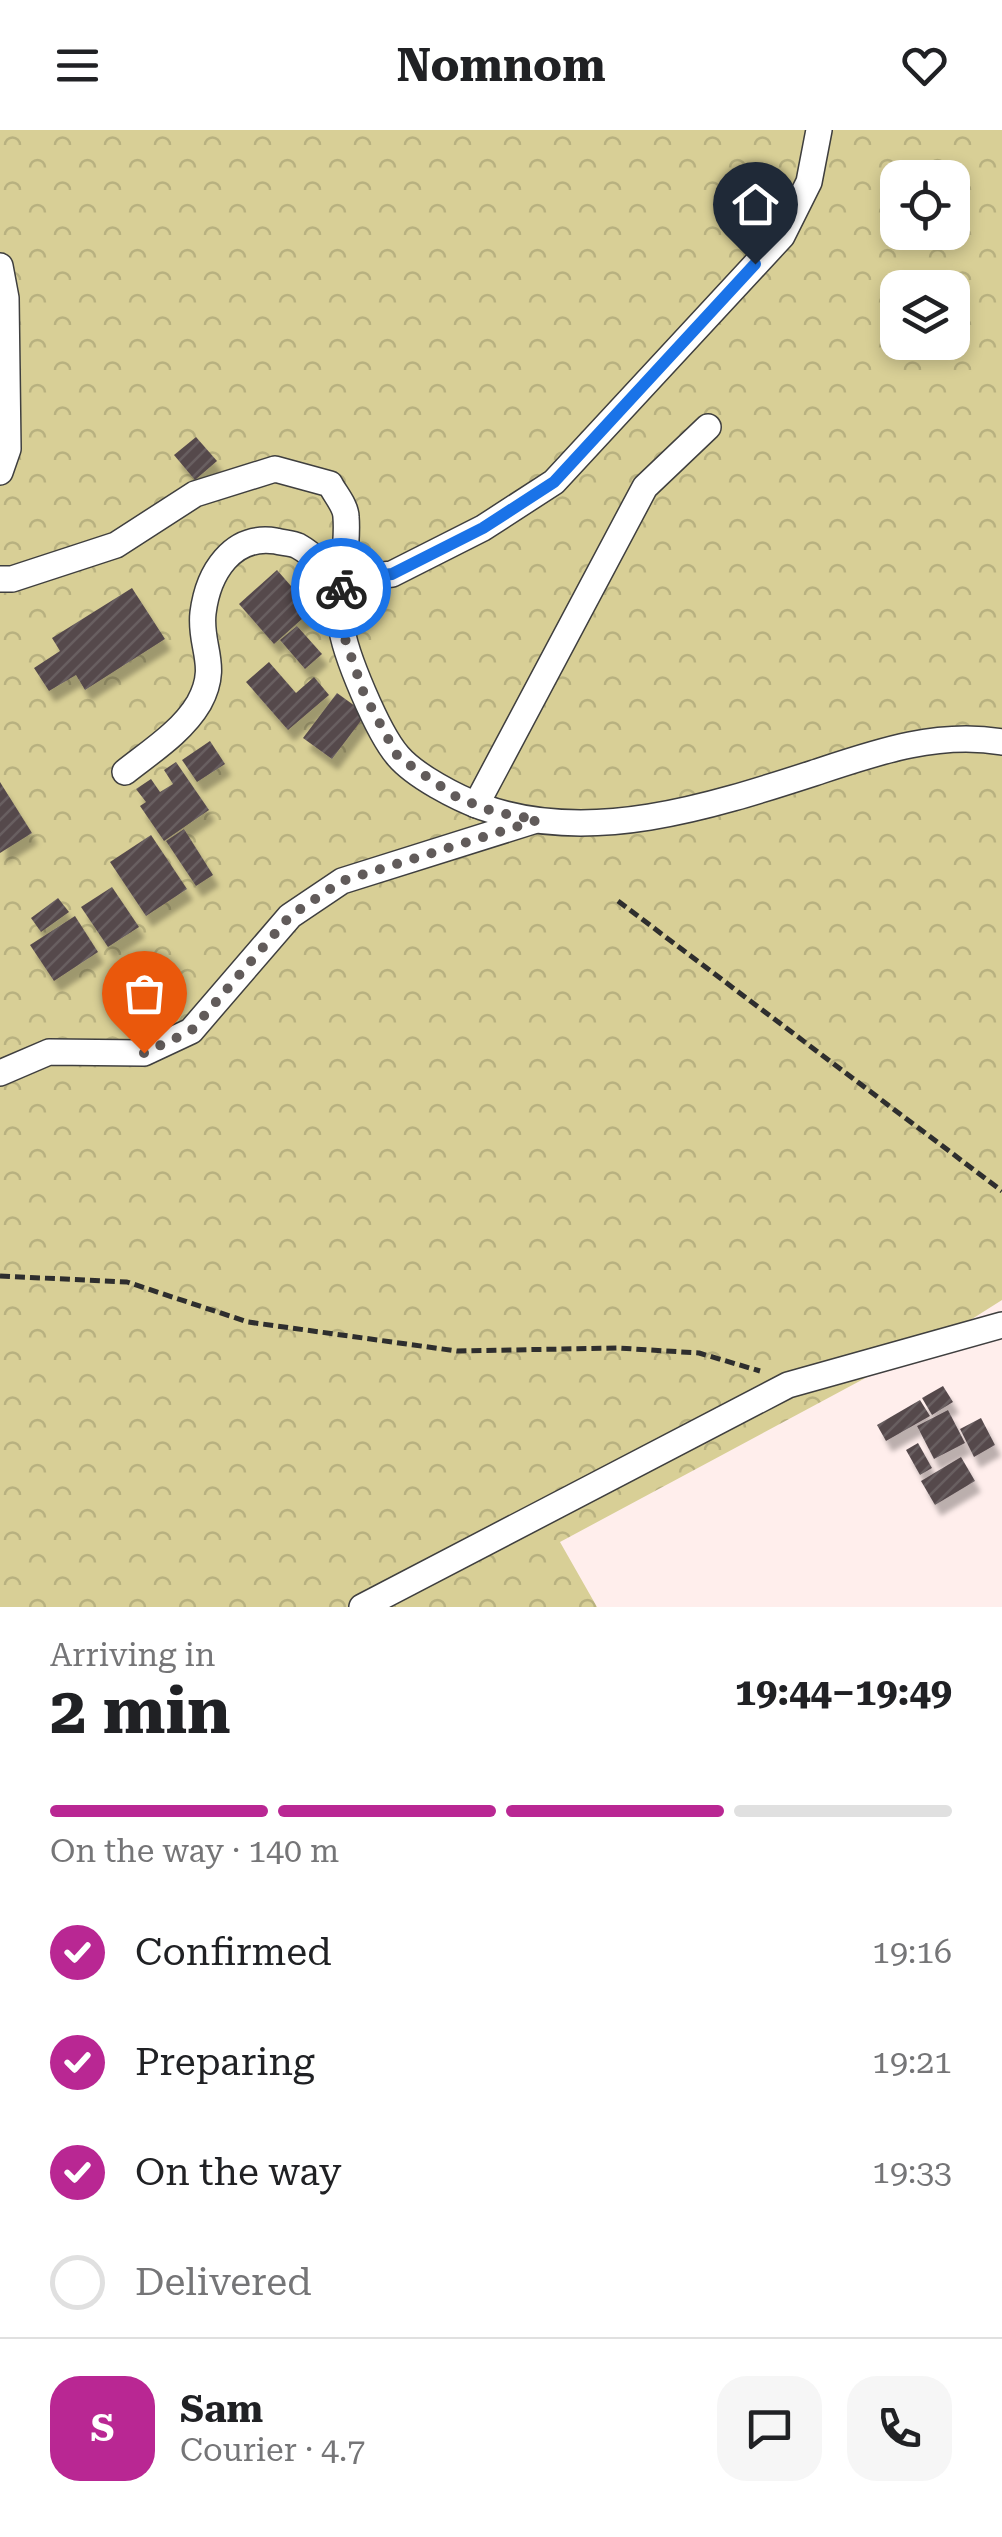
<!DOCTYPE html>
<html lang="en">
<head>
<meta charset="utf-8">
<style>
	:root { --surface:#fff; --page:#f6f6f6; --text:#202124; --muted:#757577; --line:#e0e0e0; --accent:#b92793 }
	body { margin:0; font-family:"Roboto Serif",serif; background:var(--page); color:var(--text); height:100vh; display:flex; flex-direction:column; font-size:38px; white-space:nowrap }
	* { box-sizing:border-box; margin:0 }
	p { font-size:32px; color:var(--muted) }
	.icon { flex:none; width:55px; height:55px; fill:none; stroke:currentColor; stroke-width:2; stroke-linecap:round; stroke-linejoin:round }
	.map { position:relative; height:1477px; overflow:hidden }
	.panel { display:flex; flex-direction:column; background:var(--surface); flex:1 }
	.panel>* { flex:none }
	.tools { position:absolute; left:880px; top:30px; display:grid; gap:20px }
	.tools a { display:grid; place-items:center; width:90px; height:90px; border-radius:20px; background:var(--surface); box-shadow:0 5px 15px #0003; font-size:50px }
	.pin { position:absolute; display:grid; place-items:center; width:85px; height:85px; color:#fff; margin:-102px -42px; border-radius:50% 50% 50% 0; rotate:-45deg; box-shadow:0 0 10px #0007 }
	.pin .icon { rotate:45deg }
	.courier { position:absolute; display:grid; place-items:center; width:100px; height:100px; margin:-50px; border:8px solid #1a73e8; border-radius:50%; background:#fff; color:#222; box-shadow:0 2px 12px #0007 }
	.summary em { font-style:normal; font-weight:700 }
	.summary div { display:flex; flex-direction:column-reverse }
	.summary { display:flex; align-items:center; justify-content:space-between; height:170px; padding:0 50px }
	h1 { font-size:65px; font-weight:700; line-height:75px }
	.bar { display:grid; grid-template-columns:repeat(4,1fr); gap:15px 10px; align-content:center; height:120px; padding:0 50px }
	.bar i { height:12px; border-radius:8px; background:var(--line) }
	.bar .on { background:var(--accent) }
	.bar p { grid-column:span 4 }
	.line { display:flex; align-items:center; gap:25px; padding:0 50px; border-top:2px solid var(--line) }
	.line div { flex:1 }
	.round { display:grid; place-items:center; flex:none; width:105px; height:105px; border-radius:30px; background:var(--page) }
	ol { padding:0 50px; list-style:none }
	li { display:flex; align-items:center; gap:30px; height:110px }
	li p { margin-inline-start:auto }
	li .icon { padding:10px; border-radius:50%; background:var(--accent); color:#fff; stroke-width:4 }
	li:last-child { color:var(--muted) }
	li i { width:55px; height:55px; border:5px solid var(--line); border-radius:50% }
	header { display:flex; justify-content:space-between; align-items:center; height:130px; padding:0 50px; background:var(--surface); font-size:45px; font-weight:700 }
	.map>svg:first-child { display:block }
</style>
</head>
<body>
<header><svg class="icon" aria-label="menu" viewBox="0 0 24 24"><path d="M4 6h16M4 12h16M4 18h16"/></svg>Nomnom<svg class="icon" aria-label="heart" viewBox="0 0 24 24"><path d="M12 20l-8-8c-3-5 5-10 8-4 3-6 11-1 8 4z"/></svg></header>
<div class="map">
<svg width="1002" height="1477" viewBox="0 0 1002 1477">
	<defs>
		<pattern id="forest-crowns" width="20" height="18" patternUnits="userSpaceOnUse" patternTransform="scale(2.5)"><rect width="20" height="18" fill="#d8cf96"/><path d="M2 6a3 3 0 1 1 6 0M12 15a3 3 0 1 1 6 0" fill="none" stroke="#b8b180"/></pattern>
		<pattern id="building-hatch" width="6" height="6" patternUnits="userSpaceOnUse" patternTransform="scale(2.5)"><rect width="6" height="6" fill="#55494c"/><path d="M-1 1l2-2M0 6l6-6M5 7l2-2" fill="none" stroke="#685f61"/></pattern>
		<filter id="shadow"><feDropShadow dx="6" dy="11" stdDeviation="2.5" flood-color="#0004"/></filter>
	</defs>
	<rect width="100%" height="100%" fill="#ffeeec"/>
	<path fill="url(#forest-crowns)" fill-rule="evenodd" d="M0,0H1002V1170L953,1201L560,1412L597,1477H0ZM898,48H952V102H898ZM898,158H952V212H898Z"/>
	<g fill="url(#building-hatch)" filter="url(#shadow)">
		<polygon points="196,307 217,331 195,350 174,325"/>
		<polygon points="277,440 312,480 274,514 239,474"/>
		<polygon points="132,458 165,509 85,560 76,545 49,561 34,538 60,521 52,508"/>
		<polygon points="297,496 322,524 305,539 280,510"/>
		<polygon points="269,532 296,563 314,547 329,565 288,600 246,552"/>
		<polygon points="337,563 366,584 332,629 303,608"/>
		<polygon points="210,611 225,634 197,652 182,630"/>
		<polygon points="176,632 209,680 164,711 140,676 146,672 136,659 151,649 160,662 173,654 164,640"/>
		<polygon points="0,652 32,703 0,723"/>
		<polygon points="184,699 213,745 196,756 166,711"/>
		<polygon points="151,705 187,759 146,786 110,732"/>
		<polygon points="112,757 139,797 108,817 81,777"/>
		<polygon points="58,768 69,782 41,802 31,788"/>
		<polygon points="75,786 98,822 54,851 30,815"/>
		<polygon points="943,1256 953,1272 932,1285 922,1268"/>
		<polygon points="920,1270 930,1286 886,1311 877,1295"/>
		<polygon points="948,1280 965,1313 934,1329 917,1296"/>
		<polygon points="981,1288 995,1315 974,1327 960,1299"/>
		<polygon points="918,1313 932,1338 920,1345 906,1320"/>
		<polygon points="961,1327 975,1351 935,1375 921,1351"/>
	</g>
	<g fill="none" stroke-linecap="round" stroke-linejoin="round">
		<g stroke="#3f3f3f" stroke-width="28">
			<g id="minor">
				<polyline points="0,136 6,168 8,319 0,342"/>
				<path d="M0,449H12L116,415L195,364L275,339L330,354C335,364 346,376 346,387C349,423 337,458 341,494C344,523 378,603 398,626C415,646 457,668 482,677C591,716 712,676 817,642C877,622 938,601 1002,612"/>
				<path d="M125,642C150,622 182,602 199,573C220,535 199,517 203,483C208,443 232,404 276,411C283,413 292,413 298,416C313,424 327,439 341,450L392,444L483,398L554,352L782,106L809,52L819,0"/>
				<polyline points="476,675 645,357 708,297"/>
				<polyline points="0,943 49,922 144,923 191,901 290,786 342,751 533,691"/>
				<polyline points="362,1477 788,1255 1002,1195"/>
			</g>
		</g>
		<g stroke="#2e2e2e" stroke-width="5" stroke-dasharray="10 5" stroke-linecap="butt">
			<polyline points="618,771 1002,1061"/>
			<polyline points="0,1146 127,1152 248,1192 457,1221 618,1218 699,1223 760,1241"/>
		</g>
		<use href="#minor" stroke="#fff" stroke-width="25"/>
	</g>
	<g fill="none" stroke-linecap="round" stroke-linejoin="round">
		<polyline stroke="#615b5a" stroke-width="10" stroke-dasharray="0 18" points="144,923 191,901 290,786 342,751 538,690 495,682 458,668 398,627 364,564 341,497 341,458"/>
		<polyline stroke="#1a73e8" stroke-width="12" points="341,458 341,450 392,444 483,398 554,352 755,134"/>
	</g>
</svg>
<div class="tools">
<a><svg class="icon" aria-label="locate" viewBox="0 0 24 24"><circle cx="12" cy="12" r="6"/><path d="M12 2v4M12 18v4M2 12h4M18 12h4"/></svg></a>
<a><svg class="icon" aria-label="layers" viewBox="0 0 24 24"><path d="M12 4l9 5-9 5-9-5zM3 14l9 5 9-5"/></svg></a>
</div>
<div class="pin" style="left:144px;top:923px;background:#ea580c"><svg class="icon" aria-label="bag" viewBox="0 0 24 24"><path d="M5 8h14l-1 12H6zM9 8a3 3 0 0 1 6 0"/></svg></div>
<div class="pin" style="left:755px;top:134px;background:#1f2937"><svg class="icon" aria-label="home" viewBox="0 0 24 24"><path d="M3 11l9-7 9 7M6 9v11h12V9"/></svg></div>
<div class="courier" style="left:341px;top:458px"><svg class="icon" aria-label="bike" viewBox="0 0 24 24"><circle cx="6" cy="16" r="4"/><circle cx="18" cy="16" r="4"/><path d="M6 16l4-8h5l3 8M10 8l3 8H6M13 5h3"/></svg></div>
</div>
<section class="panel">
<div class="summary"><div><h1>2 min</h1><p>Arriving in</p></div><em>19:44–19:49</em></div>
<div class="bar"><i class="on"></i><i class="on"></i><i class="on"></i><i></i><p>On the way · 140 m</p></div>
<ol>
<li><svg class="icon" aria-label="check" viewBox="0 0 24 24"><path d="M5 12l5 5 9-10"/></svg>Confirmed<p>19:16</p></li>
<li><svg class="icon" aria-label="check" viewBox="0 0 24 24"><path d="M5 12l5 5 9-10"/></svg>Preparing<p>19:21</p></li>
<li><svg class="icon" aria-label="check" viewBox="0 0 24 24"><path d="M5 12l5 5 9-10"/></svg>On the way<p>19:33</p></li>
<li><i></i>Delivered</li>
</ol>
<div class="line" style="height:180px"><b class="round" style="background:var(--accent);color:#fff">S</b><div><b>Sam</b><p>Courier · 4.7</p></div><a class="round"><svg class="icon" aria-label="chat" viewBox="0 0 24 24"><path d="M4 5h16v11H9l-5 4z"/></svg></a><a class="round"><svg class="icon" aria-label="phone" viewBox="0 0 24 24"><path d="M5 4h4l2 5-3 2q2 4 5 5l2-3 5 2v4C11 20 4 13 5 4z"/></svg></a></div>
</section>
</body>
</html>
